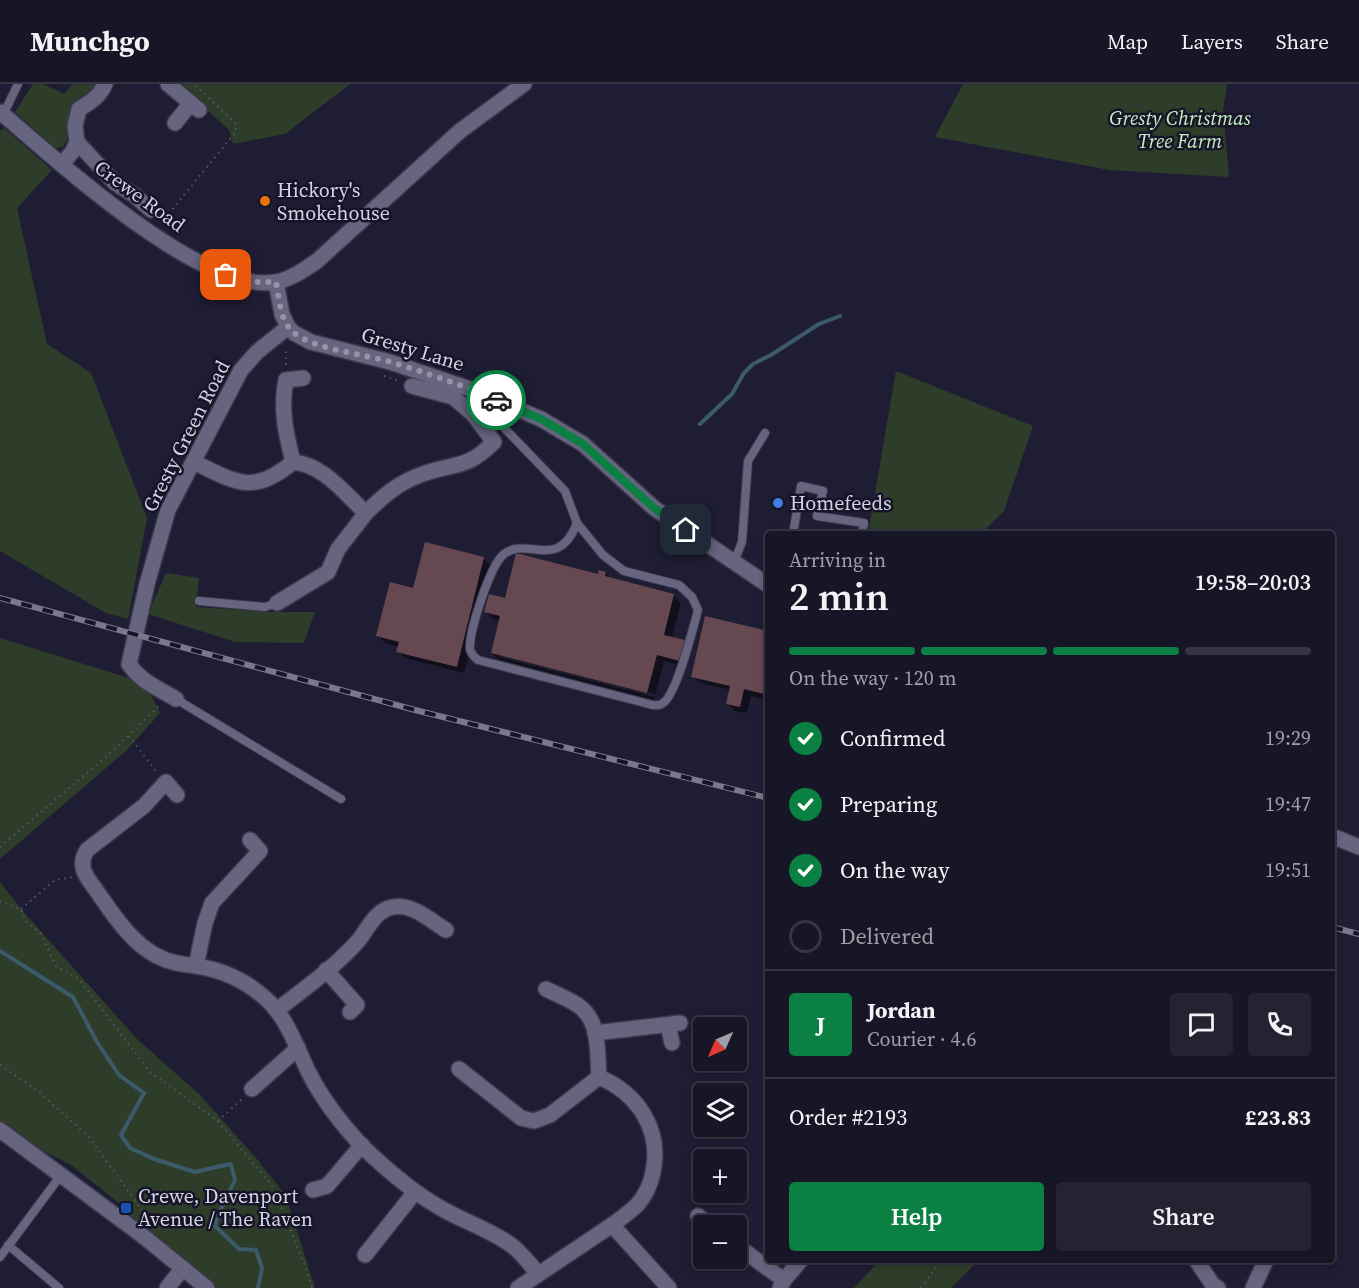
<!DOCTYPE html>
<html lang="en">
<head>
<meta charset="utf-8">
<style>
	:root { --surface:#171626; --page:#242332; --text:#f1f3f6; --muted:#9e9fa7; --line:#363543; --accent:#0b8043 }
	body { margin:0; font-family:"Source Serif 4",serif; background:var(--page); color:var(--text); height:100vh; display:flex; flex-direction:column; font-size:22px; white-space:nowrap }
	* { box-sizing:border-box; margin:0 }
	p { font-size:20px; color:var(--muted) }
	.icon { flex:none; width:33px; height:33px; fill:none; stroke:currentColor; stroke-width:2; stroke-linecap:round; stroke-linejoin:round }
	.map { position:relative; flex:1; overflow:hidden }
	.side { position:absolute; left:765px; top:447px; width:570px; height:732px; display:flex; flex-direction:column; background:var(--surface); border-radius:6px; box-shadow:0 3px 9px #0003,0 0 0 2px var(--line) }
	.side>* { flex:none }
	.needle { width:39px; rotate:225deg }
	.buttons { position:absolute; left:693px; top:933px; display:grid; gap:12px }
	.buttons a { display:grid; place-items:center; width:54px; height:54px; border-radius:6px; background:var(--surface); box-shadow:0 3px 9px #0003,0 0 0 2px var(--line); font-size:30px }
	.pin { position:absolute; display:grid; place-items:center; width:51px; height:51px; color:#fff; margin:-26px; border-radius:12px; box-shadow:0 3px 9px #0006 }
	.courier { position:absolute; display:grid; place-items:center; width:60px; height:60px; margin:-30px; border:4px solid #0b8043; border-radius:50%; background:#fff; color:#222; box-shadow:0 2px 8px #0007 }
	.headline em { font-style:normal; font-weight:600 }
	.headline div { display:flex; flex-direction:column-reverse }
	.headline { display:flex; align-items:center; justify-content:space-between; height:102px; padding:0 24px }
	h1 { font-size:39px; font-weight:600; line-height:45px }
	.bar { display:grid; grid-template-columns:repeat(4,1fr); gap:9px 6px; align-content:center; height:72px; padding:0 24px }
	.bar i { height:8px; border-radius:4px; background:var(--line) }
	.bar .active { background:var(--accent) }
	.bar p { grid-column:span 4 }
	.line { display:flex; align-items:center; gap:15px; padding:0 24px; border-top:2px solid var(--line) }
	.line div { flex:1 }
	.round { display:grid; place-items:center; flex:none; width:63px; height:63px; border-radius:6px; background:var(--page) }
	ol { padding:0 24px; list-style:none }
	li { display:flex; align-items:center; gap:18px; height:66px }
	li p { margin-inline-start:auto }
	li .icon { padding:6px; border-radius:50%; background:var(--accent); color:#fff; stroke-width:4 }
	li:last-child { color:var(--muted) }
	li i { width:33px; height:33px; border:3px solid var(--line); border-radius:50% }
	.action { display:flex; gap:12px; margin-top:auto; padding:12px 24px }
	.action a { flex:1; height:69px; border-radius:6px; background:var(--accent); color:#fff; font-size:24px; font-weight:600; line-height:69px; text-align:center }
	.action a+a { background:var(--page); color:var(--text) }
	header { display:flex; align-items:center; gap:36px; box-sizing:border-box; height:84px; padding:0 30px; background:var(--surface); border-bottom:2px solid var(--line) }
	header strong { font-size:28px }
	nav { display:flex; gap:33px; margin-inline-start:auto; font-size:21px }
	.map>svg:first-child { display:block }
</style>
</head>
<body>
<header>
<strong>Munchgo</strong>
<nav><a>Map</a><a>Layers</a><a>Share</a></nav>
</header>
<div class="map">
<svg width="1359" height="1204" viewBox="0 0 1359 1204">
	<rect width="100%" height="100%" fill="#1f1d33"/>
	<g fill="#2e3d2a">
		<polygon points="33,0 43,0 64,10 73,0 97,0 93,6 78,15 68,34 67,56 63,63 55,64 15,28"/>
		<polygon points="179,0 350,0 285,50 233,60 229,46"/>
		<polygon points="963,0 1227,0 1223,27 1229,93 1109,86 935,53"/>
		<polygon points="4,44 52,86 17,124 47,260 91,289 147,434 128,535 106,529 0,467 0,47"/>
		<polygon points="896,287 1033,342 1004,427 981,450 868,450"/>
		<polygon points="166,489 199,494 196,523 271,528 315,528 304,559 235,558 148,530"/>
		<polygon points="0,554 145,599 160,629 126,667 0,775"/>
		<polygon points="0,798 21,825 137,955 200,1011 257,1075 286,1112 315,1204 208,1204 143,1152 125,1124 71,1081 0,1045"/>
		<polygon points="880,1176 979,1176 951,1204 854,1204"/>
	</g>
	<g fill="#0007" fill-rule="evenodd">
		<polygon points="483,475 491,482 464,589 405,574 398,567 399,563 385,559 378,552 414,506"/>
		<path d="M606,489L612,496L673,511L681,519L672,554L684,557L691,565L686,583L664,577L654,616L499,576L492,569L500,537L493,535L486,528L506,515ZM499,570L655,610L654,613L499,573Z"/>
		<polygon points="768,548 768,616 751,612 747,629 735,627 728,620 731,606 700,599 693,592"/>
	</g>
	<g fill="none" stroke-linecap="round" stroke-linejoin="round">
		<g stroke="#3c5b6a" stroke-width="4">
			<polyline points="700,340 732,310 744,289 753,280 771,271 819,240 840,232"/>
			<polyline points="0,867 73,913 97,958 119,991 144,1009 121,1051 130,1064 154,1075 195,1088 230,1080 231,1081 235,1096 218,1131 215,1142 239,1165 256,1166 262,1184 258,1204"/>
		</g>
	</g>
	<g fill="#664851">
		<polygon points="425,458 484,473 457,583 396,568 399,558 376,552 390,498 413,504"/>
		<polygon points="516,469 598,490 599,486 606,488 605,492 674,510 664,551 685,556 680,577 657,571 647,609 491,569 500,532 484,528 489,510 505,514"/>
		<polygon points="705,532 768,547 768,611 744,605 740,623 726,620 730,602 691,593"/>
	</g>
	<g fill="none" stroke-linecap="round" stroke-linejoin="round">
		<g stroke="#3a384a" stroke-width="10">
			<g id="lane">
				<polyline points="3,31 18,0"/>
				<path d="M476,310L486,325L565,407L577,439L603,471L624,487L679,501L692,513L698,526C693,544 677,610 663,619C658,623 652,621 645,619L478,576C474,573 471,570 470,565C469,548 490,481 504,470C528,452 558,488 577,439"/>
				<polyline points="793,450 801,402 823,407 817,432 864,439 862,450"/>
				<polyline points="734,478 742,458 748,377 765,349"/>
				<polyline points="199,517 265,523 277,519"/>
				<polyline points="176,615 341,715"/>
				<polyline points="8,1161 59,1204"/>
				<polyline points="0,1173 61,1091"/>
			</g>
		</g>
		<g stroke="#3a384a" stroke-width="18">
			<g id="street">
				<polyline points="168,0 199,26"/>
				<polyline points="175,39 191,19"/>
				<polyline points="77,58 115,99 134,111 151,126"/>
				<path d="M62,80L73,67L77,58L75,42L79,25C91,18 100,12 105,0"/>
				<polyline points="276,198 282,230 288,243 294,249 311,258 390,278 473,306 541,335 583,360 654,424 768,501"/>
				<path d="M194,378C235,398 253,412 293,378C324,381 344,409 366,429L338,465L328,488L277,519"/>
				<path d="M293,378C286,350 280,325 286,296L303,294"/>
				<path d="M366,429C383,412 399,398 423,390C456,378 466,386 494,358L473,330L453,313L412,302"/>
				<path d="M176,615C158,604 141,598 129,580L147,500L168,426L241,286L257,268L288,243"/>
				<path d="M177,711L166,698L144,722L87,766C77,782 86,793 96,806C113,830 130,858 157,872C170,879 182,880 196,882C222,886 245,896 265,914C287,933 296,962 308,987C322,1015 343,1042 364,1064C387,1086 411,1107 439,1123C462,1137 489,1145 511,1161C521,1168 530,1181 539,1190"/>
				<polyline points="1332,752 1359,763"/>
				<polyline points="196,882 205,839 212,819 260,767 250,756"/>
				<polyline points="326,886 357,921 350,928"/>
				<path d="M546,905C556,910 566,914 576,920C601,935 597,968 599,993C637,1009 662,1045 653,1088C651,1099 645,1112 637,1121C630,1128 620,1135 612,1141"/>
				<path d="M277,926C304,905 335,883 358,857C368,845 375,826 393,823C412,819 431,837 446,846"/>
				<polyline points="668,941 672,959"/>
				<polyline points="595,949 680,939"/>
				<polyline points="459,985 521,1034 534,1037 550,1031 599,993"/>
				<polyline points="252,1005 298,964"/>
				<polyline points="313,1106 327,1102 362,1061"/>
				<polyline points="698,1132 711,1142"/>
				<polyline points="736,1161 784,1196"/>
				<polyline points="365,1171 415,1108"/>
				<polyline points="1196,1176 1213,1201 1218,1204"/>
				<polyline points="167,1204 183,1184"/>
				<polyline points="780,1204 784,1196 801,1176"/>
				<polyline points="1253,1204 1266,1176"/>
			</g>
		</g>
		<g stroke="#3a384a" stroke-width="18">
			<g id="secondary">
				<path d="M0,28C56,75 202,211 276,198C291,195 304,186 317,177L460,47L524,0"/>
				<polyline points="0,1046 143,1152 207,1204"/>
				<polyline points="518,1204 612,1141 669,1204"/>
			</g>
		</g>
		<g stroke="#575569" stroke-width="2" stroke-dasharray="1.5 4.5" stroke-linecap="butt">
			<polyline points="161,139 235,49 236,40 194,0"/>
			<polyline points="286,281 286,263"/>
			<polyline points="384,292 401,298"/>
			<polyline points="129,652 156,687"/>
			<polyline points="0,763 107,672 159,622"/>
			<polyline points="0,817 21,825 25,836 41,850 56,882 79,895 150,988 218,1037 273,1103 306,1184 312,1204"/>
			<polyline points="21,825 55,796 73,793"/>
			<polyline points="0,981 39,1008 89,1053 152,1140"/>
			<polyline points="218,1037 242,1015"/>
			<polyline points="921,1204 941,1176"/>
		</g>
		<use href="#lane" stroke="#66647e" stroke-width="8"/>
		<use href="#street" stroke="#66647e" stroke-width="15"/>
		<use href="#secondary" stroke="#66647e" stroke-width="15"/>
		<g stroke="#7a788b" stroke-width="6">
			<g id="rail">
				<polyline points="0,514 415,626 768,714"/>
				<polyline points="1332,843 1359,850"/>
			</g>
		</g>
		<use href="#rail" stroke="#161429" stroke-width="4" stroke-dasharray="11" stroke-linecap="butt"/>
	</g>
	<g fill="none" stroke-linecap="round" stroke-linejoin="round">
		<path stroke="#9593a5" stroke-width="6" stroke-dasharray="0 10.8" d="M226,191L256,198H276C279,214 280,238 294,249C316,266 364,270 391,278C427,289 462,301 496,316"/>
		<polyline stroke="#0b8043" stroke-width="8" points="496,316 541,335 583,360 654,424 686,446"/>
	</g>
	<circle fill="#e8710a" stroke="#161429" stroke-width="2" cx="265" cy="117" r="6"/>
	<circle fill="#3f7fe0" stroke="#161429" stroke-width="2" cx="778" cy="419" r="6"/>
	<rect fill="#1a4fb4" stroke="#161429" stroke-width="2" x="120" y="1118" width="12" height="12" rx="3"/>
	<g text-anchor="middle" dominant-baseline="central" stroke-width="5" stroke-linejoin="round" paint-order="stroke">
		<g font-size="20" font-style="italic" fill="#c8edbe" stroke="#161429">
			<text x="1180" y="34">Gresty Christmas<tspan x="1180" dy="23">Tree Farm</tspan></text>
		</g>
		<g font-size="20" fill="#d4d3e2" stroke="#161429" text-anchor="start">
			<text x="277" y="106">Hickory's<tspan x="277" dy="23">Smokehouse</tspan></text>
			<text x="790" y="419">Homefeeds</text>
			<text x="138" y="1112">Crewe, Davenport<tspan x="138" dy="23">Avenue / The Raven</tspan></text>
		</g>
		<g font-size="20" fill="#d4d3e2" stroke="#161429">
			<text transform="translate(140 112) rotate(36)">Crewe Road</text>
			<text transform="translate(413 265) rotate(17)">Gresty Lane</text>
			<text transform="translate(186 352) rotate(-63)">Gresty Green Road</text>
		</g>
	</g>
</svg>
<div class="buttons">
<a><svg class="needle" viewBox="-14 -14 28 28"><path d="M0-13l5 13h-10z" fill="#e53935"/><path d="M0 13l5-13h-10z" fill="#9e9fa7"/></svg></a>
<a><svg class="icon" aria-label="layers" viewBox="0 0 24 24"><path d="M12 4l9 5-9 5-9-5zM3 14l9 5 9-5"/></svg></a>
<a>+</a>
<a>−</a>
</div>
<div class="pin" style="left:226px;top:191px;background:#ea580c"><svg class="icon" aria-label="bag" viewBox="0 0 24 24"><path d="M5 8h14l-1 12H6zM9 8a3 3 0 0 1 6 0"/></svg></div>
<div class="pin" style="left:686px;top:446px;background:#1f2937"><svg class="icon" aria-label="home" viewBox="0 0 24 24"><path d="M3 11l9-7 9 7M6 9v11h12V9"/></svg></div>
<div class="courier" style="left:496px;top:316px"><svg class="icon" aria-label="car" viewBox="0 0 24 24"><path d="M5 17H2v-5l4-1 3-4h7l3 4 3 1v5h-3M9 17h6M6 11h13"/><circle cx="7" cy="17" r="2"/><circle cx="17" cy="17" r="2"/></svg></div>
<section class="side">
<div class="headline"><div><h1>2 min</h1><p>Arriving in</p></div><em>19:58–20:03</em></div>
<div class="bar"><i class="active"></i><i class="active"></i><i class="active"></i><i></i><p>On the way · 120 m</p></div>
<ol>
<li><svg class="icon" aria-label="check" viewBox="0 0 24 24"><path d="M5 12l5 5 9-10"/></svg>Confirmed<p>19:29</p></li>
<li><svg class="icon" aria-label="check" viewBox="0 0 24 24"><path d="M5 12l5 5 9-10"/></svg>Preparing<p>19:47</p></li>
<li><svg class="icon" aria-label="check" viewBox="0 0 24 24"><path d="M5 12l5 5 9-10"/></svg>On the way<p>19:51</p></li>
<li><i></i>Delivered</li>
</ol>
<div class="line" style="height:108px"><b class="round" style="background:var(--accent);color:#fff">J</b><div><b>Jordan</b><p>Courier · 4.6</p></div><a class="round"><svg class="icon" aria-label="chat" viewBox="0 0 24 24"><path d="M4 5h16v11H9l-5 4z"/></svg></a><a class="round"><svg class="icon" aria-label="phone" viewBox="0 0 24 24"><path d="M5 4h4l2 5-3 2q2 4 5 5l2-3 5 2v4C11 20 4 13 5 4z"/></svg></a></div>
<div class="line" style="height:78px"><div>Order #2193</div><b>£23.83</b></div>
<div class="action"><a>Help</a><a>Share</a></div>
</section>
</div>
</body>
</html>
